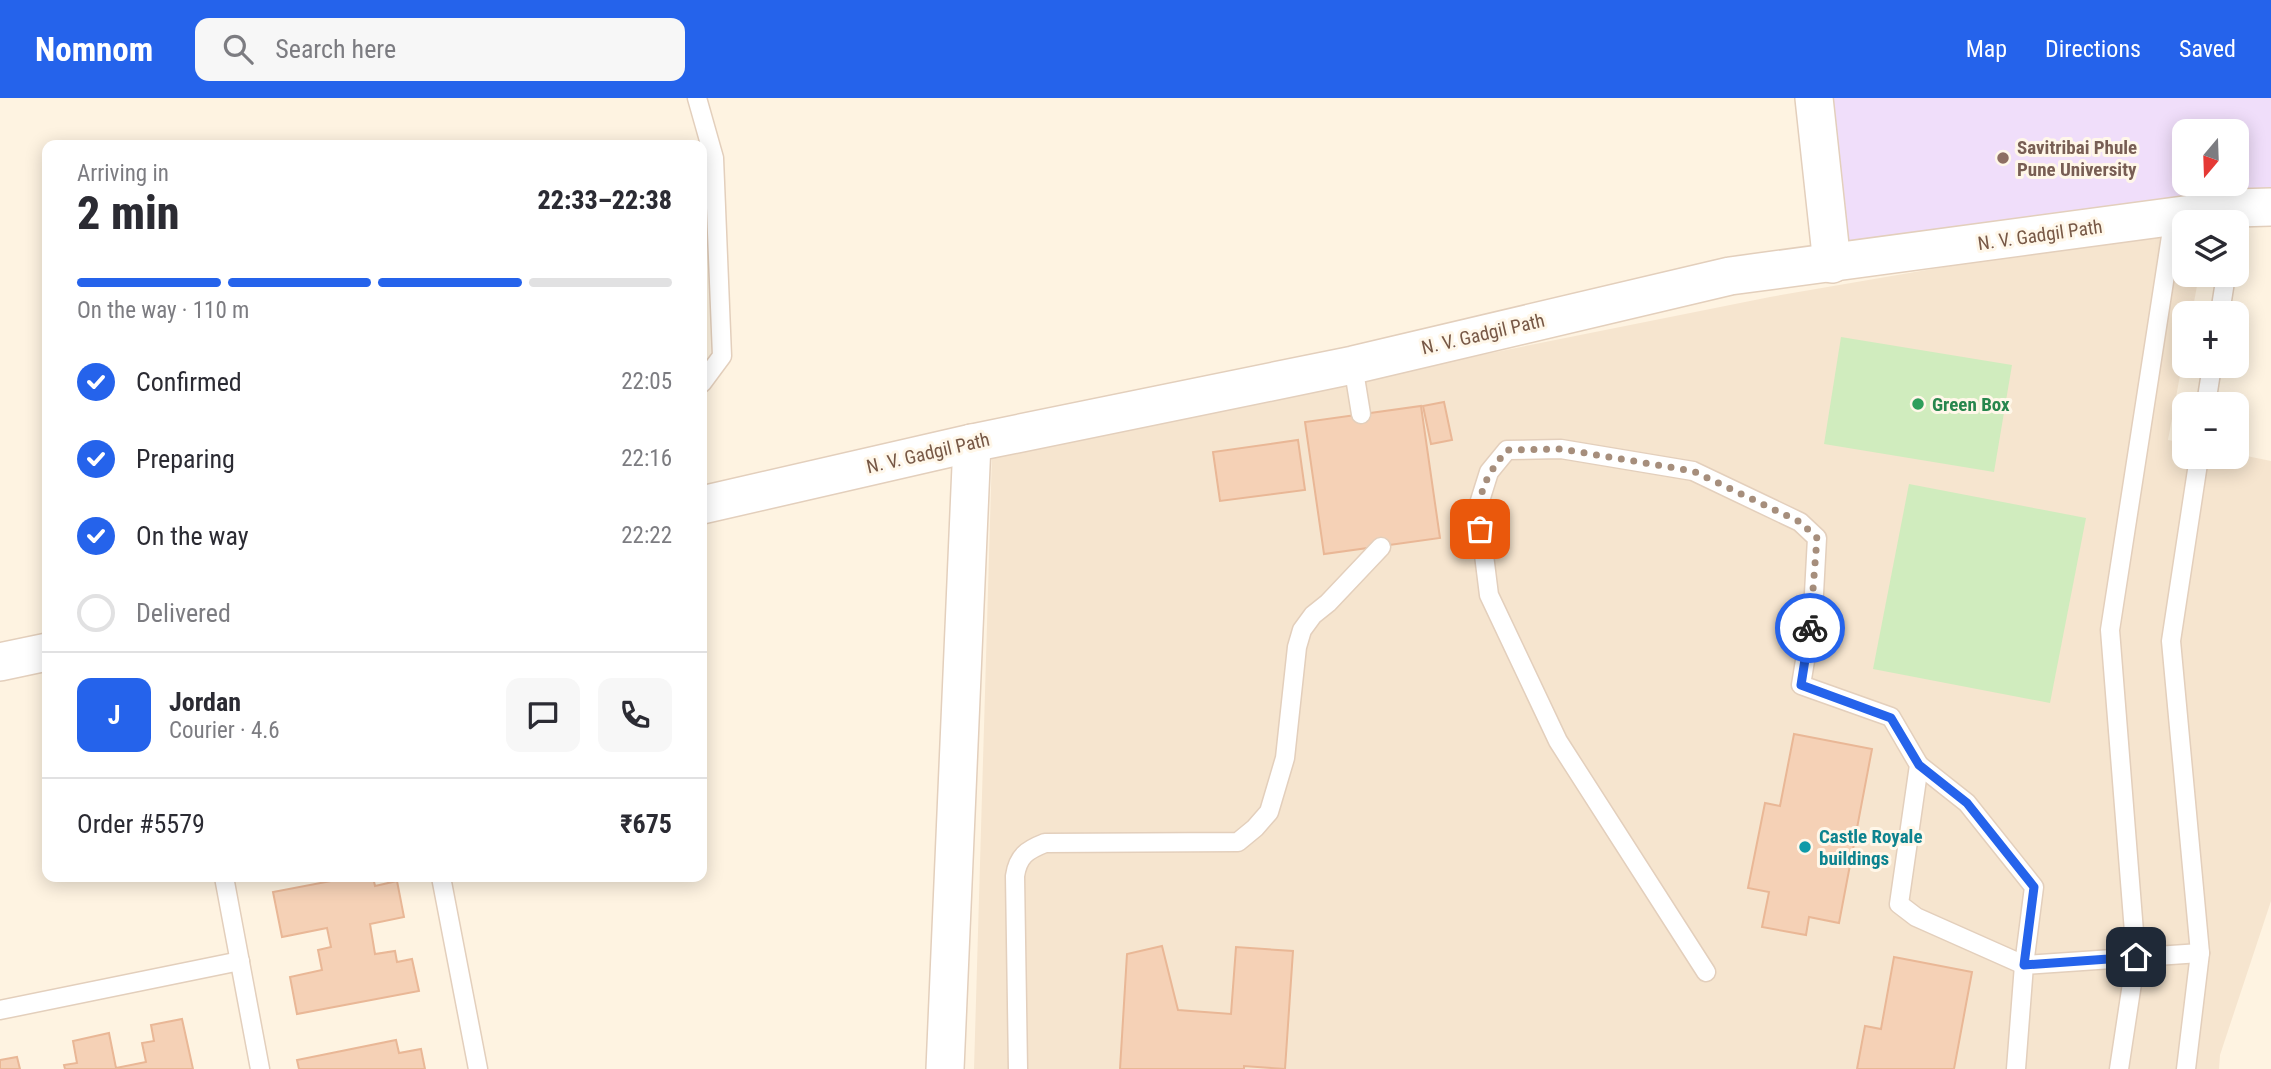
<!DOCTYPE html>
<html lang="en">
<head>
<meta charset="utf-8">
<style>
	:root { --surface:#fff; --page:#f7f7f7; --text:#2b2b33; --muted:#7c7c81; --line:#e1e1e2; --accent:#2563eb }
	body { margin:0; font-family:"Roboto Condensed",sans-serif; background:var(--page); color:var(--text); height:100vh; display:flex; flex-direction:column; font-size:26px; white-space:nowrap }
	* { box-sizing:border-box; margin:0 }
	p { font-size:23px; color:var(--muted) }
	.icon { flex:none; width:38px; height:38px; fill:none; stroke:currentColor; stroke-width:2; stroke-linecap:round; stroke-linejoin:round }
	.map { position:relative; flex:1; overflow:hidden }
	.panel { position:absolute; left:42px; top:42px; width:665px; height:742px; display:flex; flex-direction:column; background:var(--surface); border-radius:14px; box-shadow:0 4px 18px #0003 }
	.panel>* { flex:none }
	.needle { width:46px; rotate:199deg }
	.controls { position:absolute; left:2172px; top:21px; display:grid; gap:14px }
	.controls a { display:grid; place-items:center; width:77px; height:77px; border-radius:14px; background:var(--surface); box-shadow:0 4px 18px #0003; font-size:35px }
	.pin { position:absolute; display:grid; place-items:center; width:60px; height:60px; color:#fff; margin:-30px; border-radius:14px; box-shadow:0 4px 10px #0006 }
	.courier { position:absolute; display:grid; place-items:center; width:70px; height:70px; margin:-35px; border:5px solid #2563eb; border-radius:50%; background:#fff; color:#222; box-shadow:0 2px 9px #0007 }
	.summary em { font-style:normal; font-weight:800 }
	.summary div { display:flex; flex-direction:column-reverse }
	.summary { display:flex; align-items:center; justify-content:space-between; height:119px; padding:0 35px }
	h1 { font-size:46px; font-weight:800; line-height:52px }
	.bar { display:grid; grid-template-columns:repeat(4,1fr); gap:10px 7px; align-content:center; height:84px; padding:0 35px }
	.bar i { height:9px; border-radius:5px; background:var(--line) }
	.bar .selected { background:var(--accent) }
	.bar p { grid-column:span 4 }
	.line { display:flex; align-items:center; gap:18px; padding:0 35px; border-top:2px solid var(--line) }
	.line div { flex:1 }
	.round { display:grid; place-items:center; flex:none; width:74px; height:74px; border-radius:14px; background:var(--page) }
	ol { padding:0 35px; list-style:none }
	li { display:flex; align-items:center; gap:21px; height:77px }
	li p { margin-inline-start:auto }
	li .icon { padding:7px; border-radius:50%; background:var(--accent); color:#fff; stroke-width:4 }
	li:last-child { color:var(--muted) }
	li i { width:38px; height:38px; border:4px solid var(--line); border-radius:50% }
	header { display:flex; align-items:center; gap:42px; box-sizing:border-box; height:98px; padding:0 35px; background:var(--accent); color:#fff }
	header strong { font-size:33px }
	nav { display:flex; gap:38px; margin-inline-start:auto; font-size:24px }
	.search { width:490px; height:63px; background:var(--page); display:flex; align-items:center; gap:18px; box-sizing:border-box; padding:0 24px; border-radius:14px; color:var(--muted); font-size:26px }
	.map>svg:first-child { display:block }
</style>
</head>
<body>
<header>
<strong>Nomnom</strong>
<div class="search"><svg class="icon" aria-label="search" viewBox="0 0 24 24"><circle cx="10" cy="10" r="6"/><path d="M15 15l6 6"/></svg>Search here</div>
<nav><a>Map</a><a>Directions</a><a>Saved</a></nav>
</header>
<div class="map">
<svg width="2271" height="971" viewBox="0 0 2271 971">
	<rect width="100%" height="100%" fill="#fef3e1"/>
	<polygon fill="#f6e5cf" points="2136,136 2184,138 2184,177 2199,177 2192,215 2184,215 2184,256 2168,342 2184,345 2184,359 2236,359 2237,356 2271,363 2271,803 2220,957 2219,971 974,971 992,355 1770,199"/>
	<path fill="#f0defa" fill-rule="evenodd" d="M1817,0H2271V114L1832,166ZM2184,33H2236V86H2184Z"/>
	<g fill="#d0ecbe">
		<polygon points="1841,239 2012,267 1994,374 1824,346"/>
		<polygon points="1909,386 2086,420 2050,605 1873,571"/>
	</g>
	<g fill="#f5d1b6" stroke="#e9b796" stroke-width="2">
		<polygon points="1444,304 1452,342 1431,346 1423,308"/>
		<polygon points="1421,308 1440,440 1324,456 1305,324"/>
		<polygon points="1298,342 1305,392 1220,403 1213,354"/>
		<polygon points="1794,636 1872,651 1839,825 1809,819 1806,837 1762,829 1769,794 1748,790 1765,705 1780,708"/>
		<polygon points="352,779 373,779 375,788 397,783 404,819 370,826 375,856 395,853 397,864 412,861 419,893 297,916 290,879 322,872 318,852 331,849 327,830 282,839 273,794"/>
		<polygon points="1162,848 1178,912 1231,916 1236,849 1293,853 1285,971 1244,968 1244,971 1120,971 1127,856"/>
		<polygon points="1894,859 1972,874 1954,971 1857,971 1865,928 1881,931"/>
		<polygon points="182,921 193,971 65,971 64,967 77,965 73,943 109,935 116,970 146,964 142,945 154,943 151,927"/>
		<polygon points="396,942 399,955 421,951 425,971 299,971 297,962"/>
		<polygon points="17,959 20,971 0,971 0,962"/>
	</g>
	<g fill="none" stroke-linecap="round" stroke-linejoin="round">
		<g stroke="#e3cfbc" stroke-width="21">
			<g id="service">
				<polyline points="697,0 714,60 722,258 702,285"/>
				<polyline points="2220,215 2226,177"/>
				<polyline points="1353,267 1361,316"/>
				<polyline points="2206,306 2212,268"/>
				<polyline points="1919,667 1967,705 2034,789 2024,867 2016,971"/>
				<polyline points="224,779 260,971"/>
				<polyline points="441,779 478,971"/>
				<polyline points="1706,874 1558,643 1489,497 1478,409 1489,374 1507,352 1561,351 1693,373 1800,424 1817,440 1813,514 1801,587 1891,619 1919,667 1899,806 1916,819 2024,867 2200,855"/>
				<polyline points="0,912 240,863"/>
				<path d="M1018,971L1015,778C1018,758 1027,752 1045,745L1238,744L1255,730L1269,714L1285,660L1297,549L1302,532L1313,517L1328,505L1381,449"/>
				<polyline points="2119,971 2136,859 2110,532 2174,119"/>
				<polyline points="2186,971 2200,855 2171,543 2199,359"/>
			</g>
		</g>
		<g stroke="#e3cfbc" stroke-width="40">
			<g id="minor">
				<polyline points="1814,0 1832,166"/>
				<polyline points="702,407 972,345 1353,267 1730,178 2236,110 2271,109"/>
				<polyline points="0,564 47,554"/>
				<polyline points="945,971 972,345"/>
			</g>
		</g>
		<use href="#service" stroke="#fff" stroke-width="18"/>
		<use href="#minor" stroke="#fff" stroke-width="37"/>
	</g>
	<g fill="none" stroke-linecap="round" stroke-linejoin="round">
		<path stroke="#a68e7c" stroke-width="7" stroke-dasharray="0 12.6" d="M1480,431C1476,397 1485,379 1507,352L1561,351L1693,373L1800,424L1817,440L1810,530"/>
		<polyline stroke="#2563eb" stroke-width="9" points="1810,530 1801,587 1891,620 1919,667 1967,705 2034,789 2024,867 2136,859"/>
	</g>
	<circle fill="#8d6e63" stroke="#fff7e9" stroke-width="2.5" cx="2003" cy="60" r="7"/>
	<circle fill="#2e9e5b" stroke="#fff7e9" stroke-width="2.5" cx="1918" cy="306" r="7"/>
	<circle fill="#0f9aa8" stroke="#fff7e9" stroke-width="2.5" cx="1805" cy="749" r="7"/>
	<g text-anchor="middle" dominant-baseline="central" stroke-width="6" stroke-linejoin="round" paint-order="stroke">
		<g font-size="19" font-weight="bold" fill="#785e54" stroke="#fff7e9" text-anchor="start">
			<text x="2017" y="49">Savitribai Phule<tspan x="2017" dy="22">Pune University</tspan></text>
		</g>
		<g font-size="19" fill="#775846" stroke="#fff7e9">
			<text transform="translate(2040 137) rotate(-8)">N. V. Gadgil Path</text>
			<text transform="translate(1483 236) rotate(-13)">N. V. Gadgil Path</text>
			<text transform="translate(928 355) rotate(-13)">N. V. Gadgil Path</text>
		</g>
		<g font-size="19" font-weight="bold" fill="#27864d" stroke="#fff7e9" text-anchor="start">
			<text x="1932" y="306">Green Box</text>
		</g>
		<g font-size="19" font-weight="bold" fill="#0d838f" stroke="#fff7e9" text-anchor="start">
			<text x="1819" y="738">Castle Royale<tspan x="1819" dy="22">buildings</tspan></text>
		</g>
	</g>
</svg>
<div class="controls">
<a><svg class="needle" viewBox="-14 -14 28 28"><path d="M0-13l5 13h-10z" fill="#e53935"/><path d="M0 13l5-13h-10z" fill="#7c7c81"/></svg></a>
<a><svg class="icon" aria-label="layers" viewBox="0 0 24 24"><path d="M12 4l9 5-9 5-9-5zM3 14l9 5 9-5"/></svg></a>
<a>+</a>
<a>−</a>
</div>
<div class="pin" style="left:1480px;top:431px;background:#ea580c"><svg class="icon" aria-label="bag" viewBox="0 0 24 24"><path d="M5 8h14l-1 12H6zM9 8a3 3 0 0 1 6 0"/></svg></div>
<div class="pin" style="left:2136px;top:859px;background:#1f2937"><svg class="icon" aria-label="home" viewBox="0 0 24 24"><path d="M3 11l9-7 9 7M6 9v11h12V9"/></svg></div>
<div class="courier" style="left:1810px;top:530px"><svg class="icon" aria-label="bike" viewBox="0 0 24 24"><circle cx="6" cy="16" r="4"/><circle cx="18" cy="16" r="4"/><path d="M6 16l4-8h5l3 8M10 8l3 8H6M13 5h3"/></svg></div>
<section class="panel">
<div class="summary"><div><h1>2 min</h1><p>Arriving in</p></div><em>22:33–22:38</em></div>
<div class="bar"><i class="selected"></i><i class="selected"></i><i class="selected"></i><i></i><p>On the way · 110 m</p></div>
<ol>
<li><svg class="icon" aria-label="check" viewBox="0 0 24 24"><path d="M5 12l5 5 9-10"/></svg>Confirmed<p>22:05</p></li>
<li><svg class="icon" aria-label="check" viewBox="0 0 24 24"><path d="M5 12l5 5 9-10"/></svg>Preparing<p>22:16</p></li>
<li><svg class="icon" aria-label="check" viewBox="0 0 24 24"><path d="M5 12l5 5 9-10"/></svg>On the way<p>22:22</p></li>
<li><i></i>Delivered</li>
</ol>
<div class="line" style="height:126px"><b class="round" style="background:var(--accent);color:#fff">J</b><div><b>Jordan</b><p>Courier · 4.6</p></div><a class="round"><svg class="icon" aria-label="chat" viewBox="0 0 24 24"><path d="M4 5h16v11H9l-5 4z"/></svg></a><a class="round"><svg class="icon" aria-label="phone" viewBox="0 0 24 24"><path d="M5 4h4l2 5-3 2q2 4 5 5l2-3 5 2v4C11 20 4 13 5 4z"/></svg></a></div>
<div class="line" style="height:91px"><div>Order #5579</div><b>₹675</b></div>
</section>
</div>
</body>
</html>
